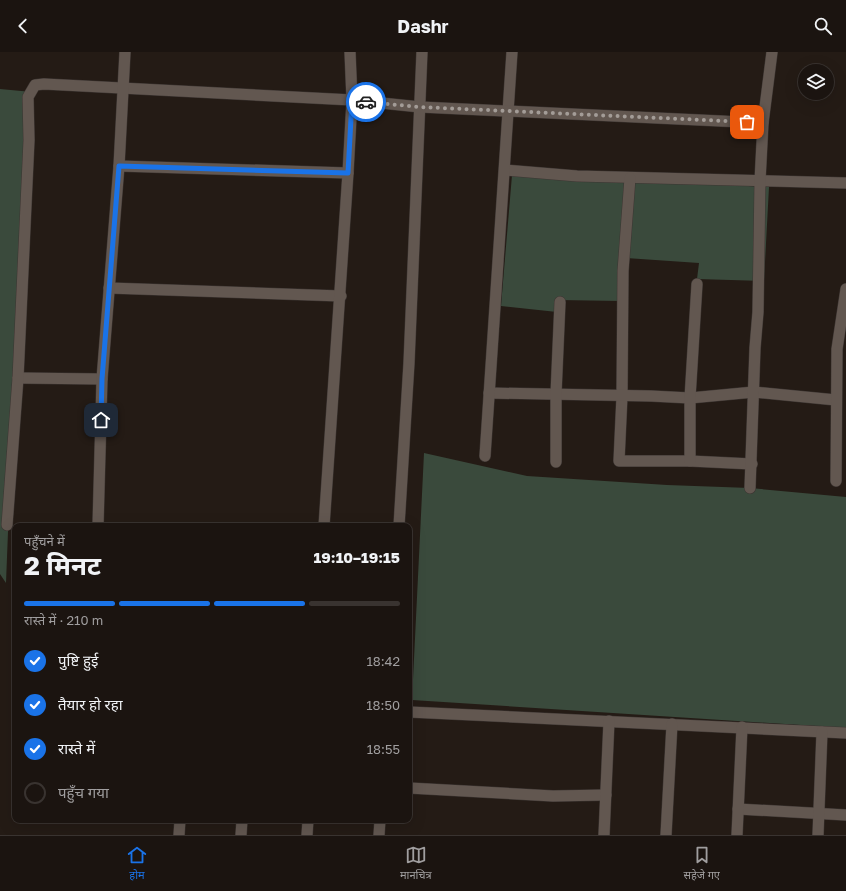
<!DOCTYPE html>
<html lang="hi">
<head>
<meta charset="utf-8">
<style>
	:root { --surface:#1b1410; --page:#28211e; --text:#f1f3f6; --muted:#a09e9f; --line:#393330; --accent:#1a73e8 }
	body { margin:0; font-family:"Golos Text","Noto Sans Devanagari",sans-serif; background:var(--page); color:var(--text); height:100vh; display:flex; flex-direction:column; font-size:15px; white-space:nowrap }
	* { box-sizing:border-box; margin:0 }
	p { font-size:13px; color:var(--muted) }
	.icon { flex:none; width:22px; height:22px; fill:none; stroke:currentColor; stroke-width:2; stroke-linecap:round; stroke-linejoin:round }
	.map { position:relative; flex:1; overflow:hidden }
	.drawer { position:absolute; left:12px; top:471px; width:400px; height:300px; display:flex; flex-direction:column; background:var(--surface); border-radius:8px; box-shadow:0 4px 16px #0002,0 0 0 1px var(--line) }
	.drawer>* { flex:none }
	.buttons { position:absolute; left:798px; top:12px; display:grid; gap:8px }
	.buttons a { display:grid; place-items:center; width:36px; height:36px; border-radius:50%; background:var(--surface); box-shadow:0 4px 16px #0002,0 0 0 1px var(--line); font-size:20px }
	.pin { position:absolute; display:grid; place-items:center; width:34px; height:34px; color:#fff; margin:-17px; border-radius:8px; box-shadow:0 2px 6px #0006 }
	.courier { position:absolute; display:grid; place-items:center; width:40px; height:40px; margin:-20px; border:3px solid #1a73e8; border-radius:50%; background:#fff; color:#222; box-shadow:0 1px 5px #0007 }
	.headline em { font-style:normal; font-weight:700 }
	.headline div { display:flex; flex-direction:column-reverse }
	.headline { display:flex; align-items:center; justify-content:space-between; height:68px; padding:0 12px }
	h1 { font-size:26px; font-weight:700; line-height:30px }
	.bar { display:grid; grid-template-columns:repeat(4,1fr); gap:6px 4px; align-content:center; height:48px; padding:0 12px }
	.bar i { height:5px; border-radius:3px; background:var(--line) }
	.bar .on { background:var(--accent) }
	.bar p { grid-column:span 4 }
	ol { padding:0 12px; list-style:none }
	li { display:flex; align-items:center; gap:12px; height:44px }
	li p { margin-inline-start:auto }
	li .icon { padding:4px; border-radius:50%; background:var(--accent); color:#fff; stroke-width:4 }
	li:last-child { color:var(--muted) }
	li i { width:22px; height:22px; border:2px solid var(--line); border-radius:50% }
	header { display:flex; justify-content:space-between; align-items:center; height:52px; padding:0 12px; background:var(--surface); font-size:18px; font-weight:700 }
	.tabs { display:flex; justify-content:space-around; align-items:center; height:56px; border-top:1px solid var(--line); background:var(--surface); font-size:11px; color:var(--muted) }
	.tabs a { display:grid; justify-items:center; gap:2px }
	.tabs .on { color:var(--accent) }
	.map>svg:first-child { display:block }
</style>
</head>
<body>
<header><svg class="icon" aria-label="back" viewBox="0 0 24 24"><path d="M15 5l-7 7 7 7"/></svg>Dashr<svg class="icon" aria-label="search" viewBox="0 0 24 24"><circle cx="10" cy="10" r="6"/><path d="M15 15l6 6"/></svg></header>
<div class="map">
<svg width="846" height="783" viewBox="0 0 846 783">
	<rect width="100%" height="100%" fill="#241b15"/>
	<g fill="#3a4a3c">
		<polygon points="0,37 32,40 14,327 6,531 0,522"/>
		<polygon points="512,123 769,135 764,229 697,227 699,211 626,206 621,249 558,248 557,260 501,254"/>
		<polygon points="424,401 527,424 667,433 750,436 846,445 846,676 412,648"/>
	</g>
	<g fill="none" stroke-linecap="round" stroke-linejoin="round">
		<g stroke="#3d3633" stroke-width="12">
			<g id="minor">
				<polyline points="119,114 348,121"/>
				<polyline points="506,118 577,124 846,131"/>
				<polyline points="630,126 623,219 622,344 619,409 690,409 752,412"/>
				<polyline points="109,236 341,244"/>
				<polyline points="18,326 102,327"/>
				<polyline points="489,341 651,344 690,346 754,340 836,348"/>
				<polyline points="485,404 512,0"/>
				<polyline points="690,409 690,346 697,232"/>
				<polyline points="556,410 556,342 560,250"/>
				<polyline points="836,429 837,297 846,237"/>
				<polyline points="750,436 755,296 758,260 760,129 763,71 772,0"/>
				<polyline points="7,473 18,326 29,88 28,45 35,33 44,32 352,48 420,55 763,71"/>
				<polyline points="98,474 102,327 119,114 125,0"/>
				<polyline points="324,474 348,121 352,48 350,0"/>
				<polyline points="399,474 409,311 422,0"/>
				<polyline points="409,660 846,681"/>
				<polyline points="409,736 553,744 606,743"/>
				<polyline points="738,757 846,763"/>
				<polyline points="179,783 180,768"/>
				<polyline points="241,783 242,768"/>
				<polyline points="307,783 308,768"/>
				<polyline points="379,783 380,768"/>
				<polyline points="604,783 609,669"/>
				<polyline points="666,783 672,672"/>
				<polyline points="737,783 742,675"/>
				<polyline points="818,783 822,680"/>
			</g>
		</g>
		<use href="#minor" stroke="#625750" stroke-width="11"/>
	</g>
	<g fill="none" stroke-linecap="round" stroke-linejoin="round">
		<polyline stroke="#a39c97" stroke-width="4" stroke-dasharray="0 7.2" points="366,50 420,55 747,70"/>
		<polyline stroke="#1a73e8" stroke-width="5" points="101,368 102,327 119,114 348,121 352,48 366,50"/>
	</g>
</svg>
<div class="buttons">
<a><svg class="icon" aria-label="layers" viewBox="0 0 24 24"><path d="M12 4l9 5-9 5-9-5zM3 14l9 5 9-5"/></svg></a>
</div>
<div class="pin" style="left:747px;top:70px;background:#ea580c"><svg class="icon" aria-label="bag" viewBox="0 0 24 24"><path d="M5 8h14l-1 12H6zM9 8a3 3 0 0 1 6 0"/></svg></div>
<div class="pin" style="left:101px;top:368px;background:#1f2937"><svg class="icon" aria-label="home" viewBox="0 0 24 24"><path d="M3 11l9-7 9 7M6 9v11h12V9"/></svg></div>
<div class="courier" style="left:366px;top:50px"><svg class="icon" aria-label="car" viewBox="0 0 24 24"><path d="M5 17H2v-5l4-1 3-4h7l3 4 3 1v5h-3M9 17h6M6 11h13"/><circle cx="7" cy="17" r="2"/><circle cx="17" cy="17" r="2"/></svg></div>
<section class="drawer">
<div class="headline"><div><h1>2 मिनट</h1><p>पहुँचने में</p></div><em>19:10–19:15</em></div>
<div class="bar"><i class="on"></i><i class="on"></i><i class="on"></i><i></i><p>रास्ते में · 210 m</p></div>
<ol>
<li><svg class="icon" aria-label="check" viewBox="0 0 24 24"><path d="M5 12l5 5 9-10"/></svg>पुष्टि हुई<p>18:42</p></li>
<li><svg class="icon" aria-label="check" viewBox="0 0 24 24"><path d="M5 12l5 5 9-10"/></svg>तैयार हो रहा<p>18:50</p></li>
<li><svg class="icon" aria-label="check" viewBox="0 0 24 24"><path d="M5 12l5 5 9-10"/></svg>रास्ते में<p>18:55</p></li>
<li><i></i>पहुँच गया</li>
</ol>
</section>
</div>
<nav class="tabs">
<a class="on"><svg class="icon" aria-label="home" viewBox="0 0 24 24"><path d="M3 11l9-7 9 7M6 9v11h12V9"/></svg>होम</a>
<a><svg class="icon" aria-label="map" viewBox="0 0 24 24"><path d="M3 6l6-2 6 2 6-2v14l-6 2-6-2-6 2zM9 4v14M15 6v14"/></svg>मानचित्र</a>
<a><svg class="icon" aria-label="saved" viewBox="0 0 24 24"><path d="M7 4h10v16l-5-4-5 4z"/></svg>सहेजे गए</a>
</nav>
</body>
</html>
